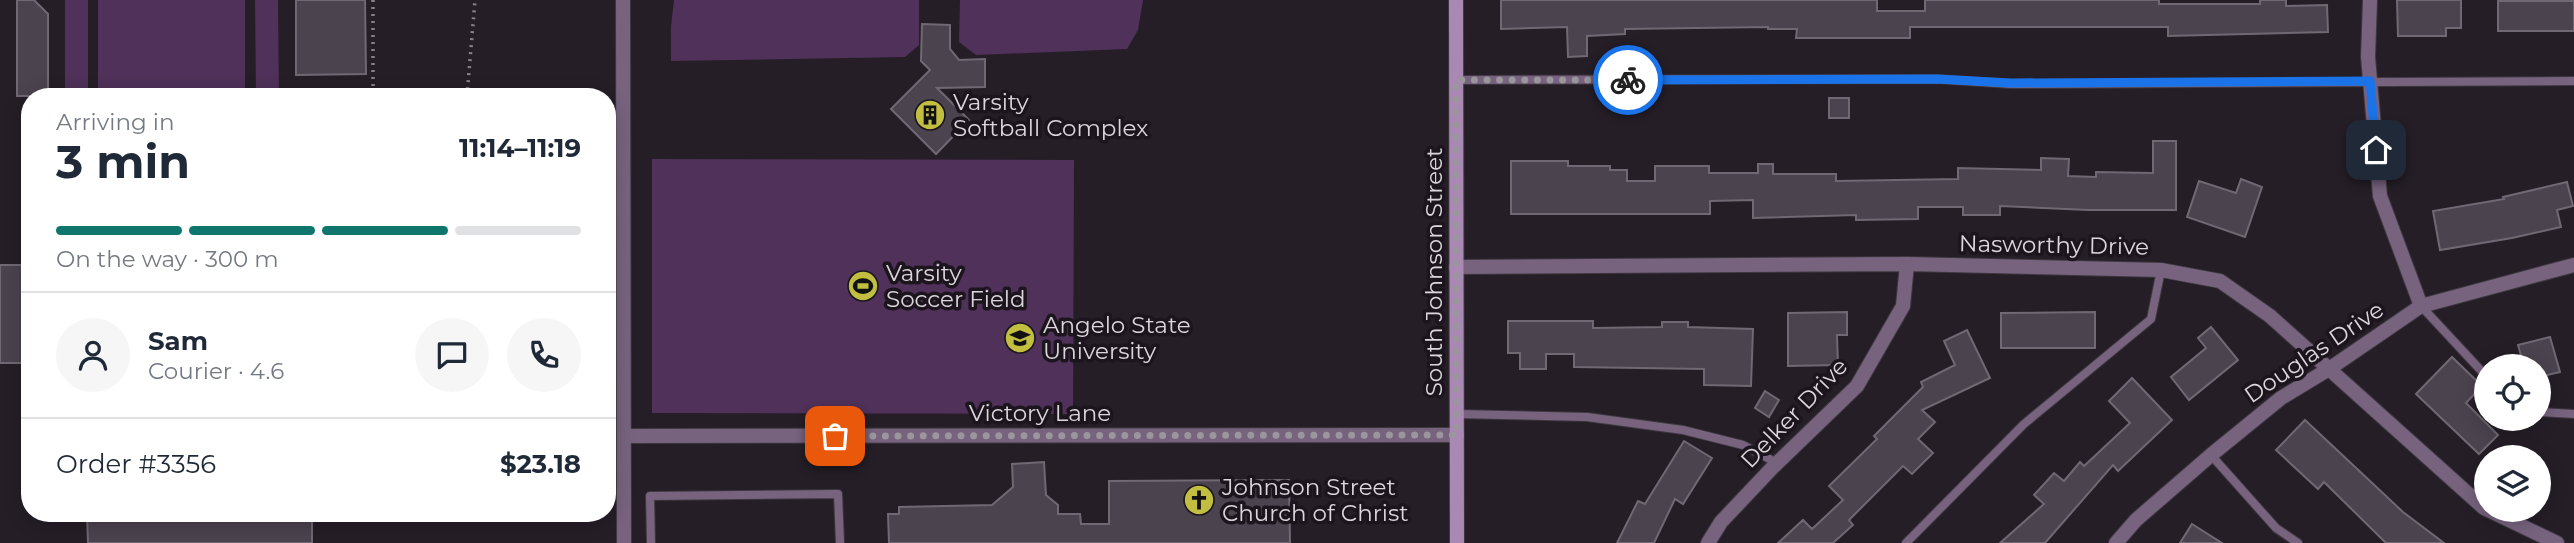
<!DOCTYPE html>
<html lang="en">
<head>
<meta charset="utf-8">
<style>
	:root { --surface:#fff; --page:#f6f6f7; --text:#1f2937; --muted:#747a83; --line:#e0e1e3; --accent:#0f766e }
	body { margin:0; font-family:Montserrat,sans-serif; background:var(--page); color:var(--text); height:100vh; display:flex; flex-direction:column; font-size:26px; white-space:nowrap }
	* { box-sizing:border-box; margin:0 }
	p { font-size:23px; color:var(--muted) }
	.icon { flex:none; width:38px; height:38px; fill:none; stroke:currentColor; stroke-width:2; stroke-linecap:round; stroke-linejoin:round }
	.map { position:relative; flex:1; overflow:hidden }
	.details { position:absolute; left:21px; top:88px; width:595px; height:434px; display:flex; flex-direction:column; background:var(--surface); border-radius:28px; box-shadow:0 4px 18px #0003 }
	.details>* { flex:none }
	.tools { position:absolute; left:2474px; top:354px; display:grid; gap:14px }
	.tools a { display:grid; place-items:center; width:77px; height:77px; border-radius:50%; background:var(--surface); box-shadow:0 4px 18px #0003; font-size:35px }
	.pin { position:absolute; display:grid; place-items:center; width:60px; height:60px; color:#fff; margin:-30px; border-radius:14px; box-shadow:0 4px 10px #0006 }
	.courier { position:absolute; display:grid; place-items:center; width:70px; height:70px; margin:-35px; border:5px solid #1a73e8; border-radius:50%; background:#fff; color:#222; box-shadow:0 2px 9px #0007 }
	.summary em { font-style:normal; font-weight:700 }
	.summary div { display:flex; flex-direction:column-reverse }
	.summary { display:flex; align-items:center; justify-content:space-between; height:119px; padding:0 35px }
	h1 { font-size:46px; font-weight:700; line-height:52px }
	.bar { display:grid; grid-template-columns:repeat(4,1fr); gap:10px 7px; align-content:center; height:84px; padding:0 35px }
	.bar i { height:9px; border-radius:5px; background:var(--line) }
	.bar .current { background:var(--accent) }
	.bar p { grid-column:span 4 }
	.line { display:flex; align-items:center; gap:18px; padding:0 35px; border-top:2px solid var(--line) }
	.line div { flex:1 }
	.round { display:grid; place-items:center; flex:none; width:74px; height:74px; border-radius:37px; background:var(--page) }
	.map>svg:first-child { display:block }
</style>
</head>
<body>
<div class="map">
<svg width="2574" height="543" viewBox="0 0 2574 543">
	<rect width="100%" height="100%" fill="#251e27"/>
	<g fill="#4f3159">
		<rect x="65" y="0" width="23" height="96"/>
		<rect x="98" y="0" width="147" height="96"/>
		<polygon points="255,0 278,0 279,96 256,96"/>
		<polygon points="674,0 919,0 919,45 905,57 671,61 671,26"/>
		<polygon points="960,0 1143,0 1138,30 1127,49 976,55 959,42"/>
		<polygon points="652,159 1074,160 1073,414 652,413"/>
	</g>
	<g fill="#4b434e" stroke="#706873" stroke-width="2">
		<polygon points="17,0 34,0 48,14 48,96 17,96"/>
		<polygon points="296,0 365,0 366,74 296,75"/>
		<polygon points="1501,0 1877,0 1877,11 1925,11 1925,0 2159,0 2159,4 2260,4 2260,0 2286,0 2286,6 2327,5 2328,32 2168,36 2168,27 1910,27 1910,38 1796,38 1797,29 1768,29 1768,27 1625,29 1625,34 1587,36 1587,56 1568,57 1567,27 1501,29"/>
		<polygon points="2397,0 2461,0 2461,28 2446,28 2446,36 2398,36"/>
		<rect x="2498" y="1" width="76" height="30"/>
		<polygon points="922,24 950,25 950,49 959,60 985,59 985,87 937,88 969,120 936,154 891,109 930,70 921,61"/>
		<rect x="1829" y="98" width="20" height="20"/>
		<polygon points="2153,141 2176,141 2176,210 2088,210 2000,206 2000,215 1963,215 1963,207 1918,207 1918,219 1856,220 1856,215 1753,218 1753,200 1710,201 1710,214 1511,214 1511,161 1568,161 1568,166 1610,166 1610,170 1627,170 1627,181 1655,181 1655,166 1709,166 1709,173 1758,173 1758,164 1773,164 1773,174 1836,174 1836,181 1958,179 1958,168 2041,170 2041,158 2069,159 2068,176 2096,177 2096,172 2153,173"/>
		<polygon points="2241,179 2262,187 2245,237 2187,217 2199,181 2236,193"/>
		<polygon points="2567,182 2573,206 2557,210 2561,227 2512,238 2440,250 2433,211 2504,199 2503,197"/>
		<rect x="0" y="265" width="30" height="98"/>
		<polygon points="1847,312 1847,335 1837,335 1838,365 1788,366 1788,313"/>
		<polygon points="2095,312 2095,348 2001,348 2001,313"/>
		<polygon points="1508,321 1593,321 1593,328 1662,327 1662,322 1688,322 1688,327 1753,329 1751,386 1704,385 1704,369 1574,367 1574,354 1546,354 1546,369 1520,369 1520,353 1508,353"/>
		<polygon points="2211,327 2238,360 2189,400 2171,377 2206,348 2198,338"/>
		<polygon points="1967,330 1990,378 1922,410 1935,422 1918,439 1933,453 1912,474 1903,466 1849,520 1853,525 1833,543 1778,543 1803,520 1812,529 1843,500 1829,486 1877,439 1874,436 1923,387 1921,382 1955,365 1944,341"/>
		<polygon points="2550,337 2560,372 2539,377 2539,366 2524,366 2518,345"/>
		<polygon points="2452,357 2482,386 2466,403 2498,435 2479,454 2416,394"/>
		<polygon points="2132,378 2172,420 2118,471 2113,465 2045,543 2000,543 2044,504 2034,495 2054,473 2064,481 2080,462 2084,466 2130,423 2109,401"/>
		<polygon points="1765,391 1779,400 1769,417 1755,408"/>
		<polygon points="2305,420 2403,512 2444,543 2386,543 2324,482 2318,489 2276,450"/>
		<polygon points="1684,441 1712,458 1683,504 1675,499 1654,543 1617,543 1638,501 1645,504"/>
		<polygon points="1044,462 1046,495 1058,505 1058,514 1080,514 1081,524 1109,524 1109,481 1289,480 1290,543 889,543 888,514 899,514 899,507 992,505 1013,487 1012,464"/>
		<polygon points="87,513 312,513 312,543 88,543"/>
		<polygon points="2192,524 2222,543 2180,543"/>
	</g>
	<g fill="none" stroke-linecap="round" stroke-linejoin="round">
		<g stroke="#3e3840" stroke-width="10">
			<g id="service">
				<polyline points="1456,80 1937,79 2011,84 2574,81"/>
				<polyline points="2421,306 2487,377"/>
				<polyline points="2539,412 2574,414"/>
				<polyline points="1457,414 1587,417 1683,430 1743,445 1777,463"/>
				<polyline points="2211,455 2276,528 2298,543"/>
				<polyline points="651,543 650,496 838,494 840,543"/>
				<polyline points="1906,543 2024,424 2151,319 2161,270"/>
			</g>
		</g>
		<g stroke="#3e3840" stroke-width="16">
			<g id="minor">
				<polyline points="623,0 624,543"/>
				<polyline points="2370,0 2368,57 2380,196 2421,306"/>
				<polyline points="1456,267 1907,264 2161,270 2220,281 2270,316 2484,508 2557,543"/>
				<polyline points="624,436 1457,435"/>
				<polyline points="1708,543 1721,522 1773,467 1857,386 1903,306 1907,264"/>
				<polyline points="2116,543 2136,520 2211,455 2281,398 2329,369 2421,306 2574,265"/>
			</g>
		</g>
		<g stroke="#3e3840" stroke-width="16">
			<polyline id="secondary" points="1456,0 1457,543"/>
		</g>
		<g stroke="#88828a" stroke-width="3.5" stroke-dasharray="2 5" stroke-linecap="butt">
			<polyline points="373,0 373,89 376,96"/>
			<polyline points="467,96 475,0"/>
		</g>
		<use href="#service" stroke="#77637e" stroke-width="8"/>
		<use href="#minor" stroke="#77637e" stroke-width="14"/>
		<use href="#secondary" stroke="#a988b3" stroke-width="14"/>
	</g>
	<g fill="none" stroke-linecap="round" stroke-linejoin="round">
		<polyline stroke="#9b969d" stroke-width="7" stroke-dasharray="0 12.6" points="835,436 1457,435 1456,80 1628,80"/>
		<polyline stroke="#1a73e8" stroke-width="9" points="1628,80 1937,79 2011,83 2370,81 2376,150"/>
	</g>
	<defs>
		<g id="building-disc" transform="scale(1.575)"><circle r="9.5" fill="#c1be40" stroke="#1c151e"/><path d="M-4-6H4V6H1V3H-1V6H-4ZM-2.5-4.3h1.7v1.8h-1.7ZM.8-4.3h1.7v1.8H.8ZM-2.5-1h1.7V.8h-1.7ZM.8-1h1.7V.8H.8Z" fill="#111"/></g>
		<g id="stadium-disc" transform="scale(1.575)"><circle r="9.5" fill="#c1be40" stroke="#1c151e"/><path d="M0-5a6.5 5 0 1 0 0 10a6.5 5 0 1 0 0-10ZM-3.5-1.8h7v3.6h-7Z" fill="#111"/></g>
		<g id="university-disc" transform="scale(1.575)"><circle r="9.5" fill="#c1be40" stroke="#1c151e"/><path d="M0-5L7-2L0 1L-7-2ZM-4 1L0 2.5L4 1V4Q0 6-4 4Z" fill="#111"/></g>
		<g id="church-disc" transform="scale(1.575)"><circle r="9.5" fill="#c1be40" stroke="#1c151e"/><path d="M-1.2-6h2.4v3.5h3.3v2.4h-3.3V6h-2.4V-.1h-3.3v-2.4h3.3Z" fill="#111"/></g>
	</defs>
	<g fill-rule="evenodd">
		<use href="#building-disc" x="930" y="115"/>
		<use href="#stadium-disc" x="863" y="286"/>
		<use href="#university-disc" x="1020" y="338"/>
		<use href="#church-disc" x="1199" y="500"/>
	</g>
	<g text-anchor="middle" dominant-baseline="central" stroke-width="7" stroke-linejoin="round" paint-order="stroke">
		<g font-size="23" fill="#dbd6dc" stroke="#1c151e" text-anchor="start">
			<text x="953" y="102">Varsity<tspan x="953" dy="26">Softball Complex</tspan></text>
			<text x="886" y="273">Varsity<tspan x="886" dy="26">Soccer Field</tspan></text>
			<text x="1043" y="325">Angelo State<tspan x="1043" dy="26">University</tspan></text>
			<text x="1222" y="487">Johnson Street<tspan x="1222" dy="26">Church of Christ</tspan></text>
		</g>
		<g font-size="23" fill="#dbd6dc" stroke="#1c151e">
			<text transform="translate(2054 245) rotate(1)">Nasworthy Drive</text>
			<text transform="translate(1434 272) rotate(-90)">South Johnson Street</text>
			<text transform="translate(2314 352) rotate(-34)">Douglas Drive</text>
			<text x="1040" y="413">Victory Lane</text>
			<text transform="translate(1794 413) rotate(-46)">Delker Drive</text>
		</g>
	</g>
</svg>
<div class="tools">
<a><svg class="icon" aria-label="locate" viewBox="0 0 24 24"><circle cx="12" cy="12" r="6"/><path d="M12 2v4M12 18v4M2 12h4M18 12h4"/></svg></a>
<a><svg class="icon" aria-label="layers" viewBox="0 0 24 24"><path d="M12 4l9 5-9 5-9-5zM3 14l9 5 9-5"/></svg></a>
</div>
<div class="pin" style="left:835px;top:436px;background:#ea580c"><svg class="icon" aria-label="bag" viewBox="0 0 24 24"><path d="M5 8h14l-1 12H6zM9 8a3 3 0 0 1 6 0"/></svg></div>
<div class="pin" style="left:2376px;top:150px;background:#1f2937"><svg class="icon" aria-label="home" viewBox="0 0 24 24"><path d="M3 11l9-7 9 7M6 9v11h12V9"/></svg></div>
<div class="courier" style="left:1628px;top:80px"><svg class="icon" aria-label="bike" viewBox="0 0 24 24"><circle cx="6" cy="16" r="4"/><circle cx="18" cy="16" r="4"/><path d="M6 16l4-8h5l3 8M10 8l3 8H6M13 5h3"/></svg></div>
<section class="details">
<div class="summary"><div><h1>3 min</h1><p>Arriving in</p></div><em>11:14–11:19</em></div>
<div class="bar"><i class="current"></i><i class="current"></i><i class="current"></i><i></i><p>On the way · 300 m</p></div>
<div class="line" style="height:126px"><a class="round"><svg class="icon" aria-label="person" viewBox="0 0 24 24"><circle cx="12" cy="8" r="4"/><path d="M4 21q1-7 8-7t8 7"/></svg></a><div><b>Sam</b><p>Courier · 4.6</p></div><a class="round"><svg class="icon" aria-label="chat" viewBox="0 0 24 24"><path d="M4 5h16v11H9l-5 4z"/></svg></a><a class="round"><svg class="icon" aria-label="phone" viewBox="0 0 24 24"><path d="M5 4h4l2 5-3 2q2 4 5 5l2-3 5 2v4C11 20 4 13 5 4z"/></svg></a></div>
<div class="line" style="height:91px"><div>Order #3356</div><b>$23.18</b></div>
</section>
</div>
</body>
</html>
